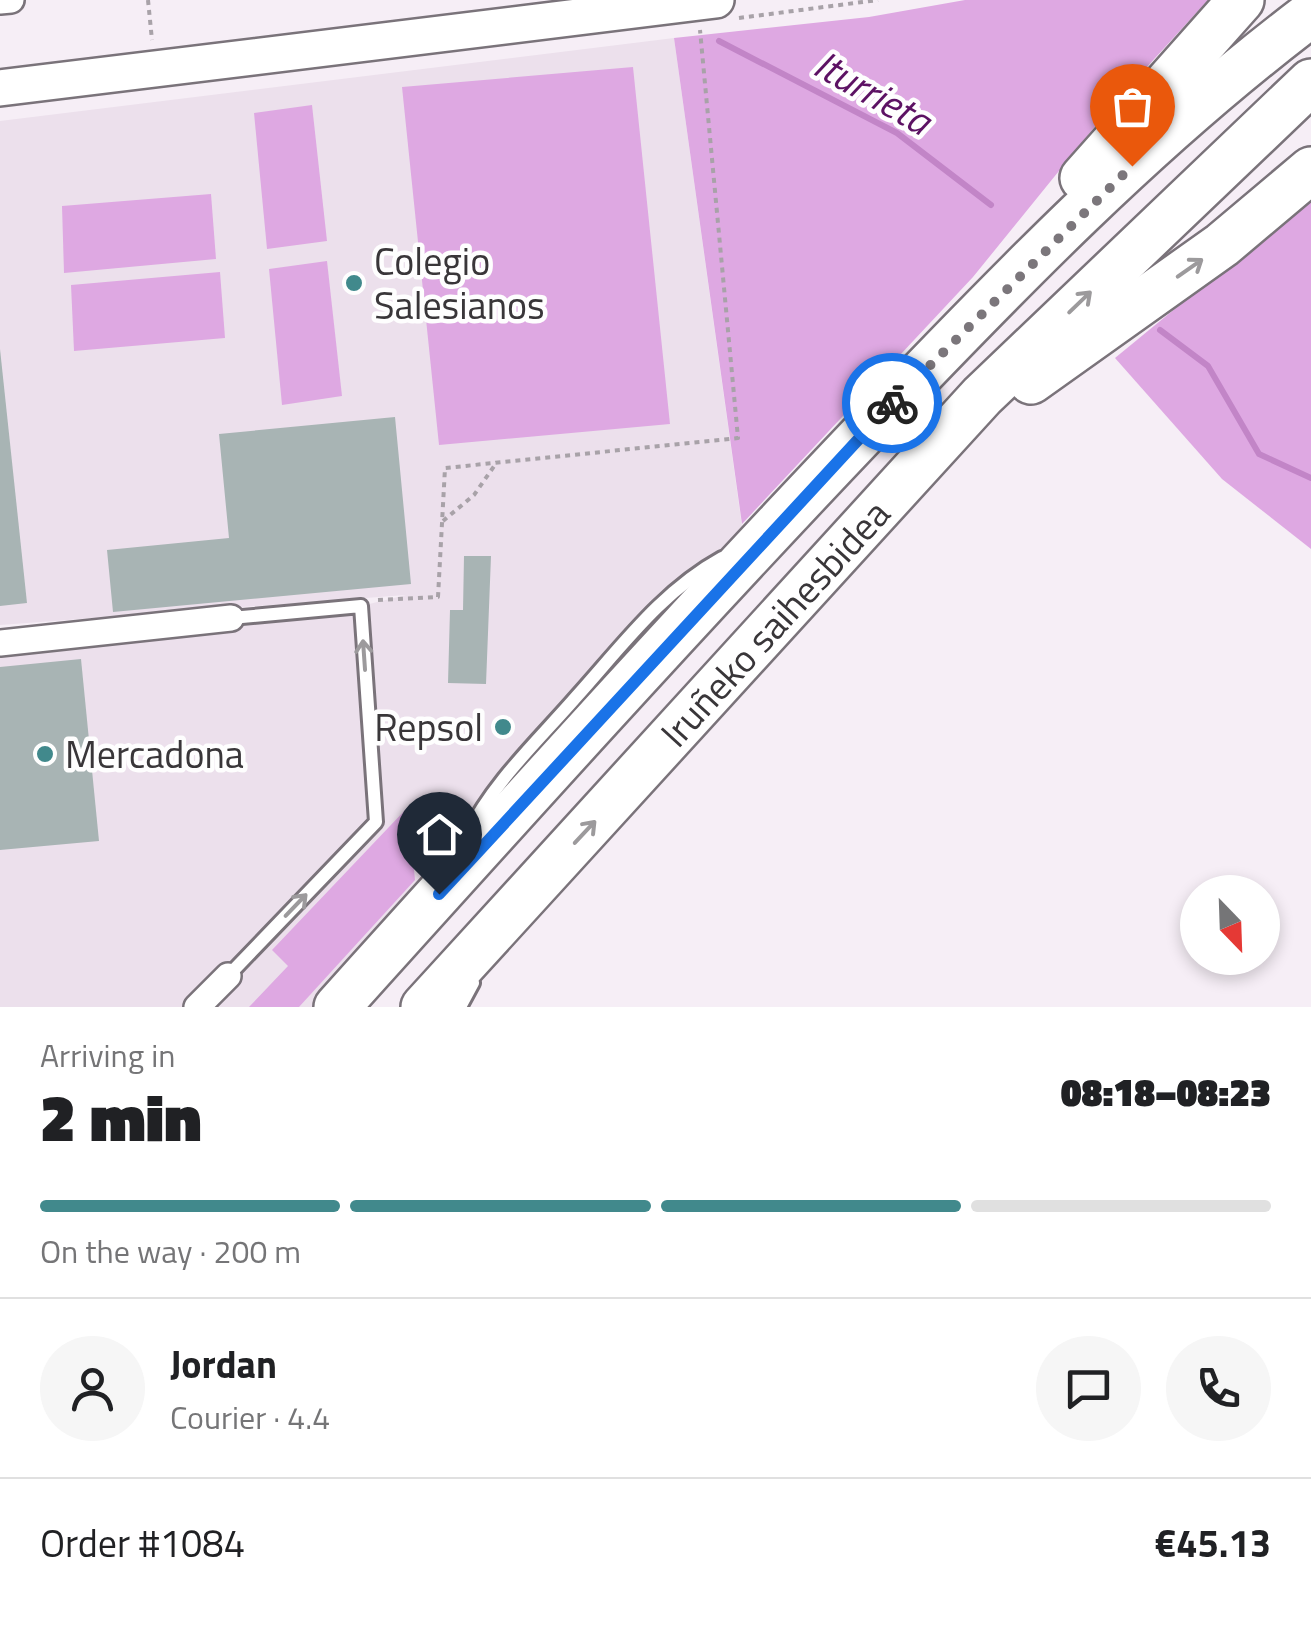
<!DOCTYPE html>
<html lang="en">
<head>
<meta charset="utf-8">
<style>
	:root { --surface:#fff; --page:#f6f6f6; --text:#202124; --muted:#757577; --line:#e0e0e0; --accent:#41898c }
	body { margin:0; font-family:"Titillium Web",sans-serif; background:var(--page); color:var(--text); height:100vh; display:flex; flex-direction:column; font-size:38px; white-space:nowrap }
	* { box-sizing:border-box; margin:0 }
	p { font-size:32px; color:var(--muted) }
	.icon { flex:none; width:55px; height:55px; fill:none; stroke:currentColor; stroke-width:2; stroke-linecap:round; stroke-linejoin:round }
	.map { position:relative; height:1007px; overflow:hidden }
	.drawer { display:flex; flex-direction:column; background:var(--surface); flex:1 }
	.drawer>* { flex:none }
	.needle { width:65px; rotate:157deg }
	.controls { position:absolute; left:1180px; top:875px; display:grid; gap:20px }
	.controls a { display:grid; place-items:center; width:100px; height:100px; border-radius:50%; background:var(--surface); box-shadow:0 5px 15px #0003; font-size:50px }
	.pin { position:absolute; display:grid; place-items:center; width:85px; height:85px; color:#fff; margin:-102px -42px; border-radius:50% 50% 50% 0; rotate:-45deg; box-shadow:0 0 10px #0007 }
	.pin .icon { rotate:45deg }
	.courier { position:absolute; display:grid; place-items:center; width:100px; height:100px; margin:-50px; border:8px solid #1a73e8; border-radius:50%; background:#fff; color:#222; box-shadow:0 2px 12px #0007 }
	.summary em { font-style:normal; font-weight:800 }
	.summary div { display:flex; flex-direction:column-reverse }
	.summary { display:flex; align-items:center; justify-content:space-between; height:170px; padding:0 40px }
	h1 { font-size:65px; font-weight:800; line-height:75px }
	.bar { display:grid; grid-template-columns:repeat(4,1fr); gap:15px 10px; align-content:center; height:120px; padding:0 40px }
	.bar i { height:12px; border-radius:8px; background:var(--line) }
	.bar .selected { background:var(--accent) }
	.bar p { grid-column:span 4 }
	.line { display:flex; align-items:center; gap:25px; padding:0 40px; border-top:2px solid var(--line) }
	.line div { flex:1 }
	.round { display:grid; place-items:center; flex:none; width:105px; height:105px; border-radius:52px; background:var(--page) }
	.map>svg:first-child { display:block }
</style>
</head>
<body>
<div class="map">
<svg width="1311" height="1007" viewBox="0 0 1311 1007">
	<rect width="100%" height="100%" fill="#f6eef6"/>
	<polygon fill="#ece0ec" points="674,38 745,548 341,1007 0,1007 0,643 361,606 406,595 0,625 0,121"/>
	<g fill="#dea8e2">
		<polygon points="965,0 1208,0 1114,103 973,277 742,524 674,38 869,17"/>
		<polygon points="633,67 670,424 439,445 402,87"/>
		<polygon points="312,105 327,241 267,249 254,113"/>
		<polygon points="211,194 216,259 64,273 62,206"/>
		<polygon points="1311,197 1311,549 1222,479 1115,358"/>
		<polygon points="327,261 342,396 282,405 269,269"/>
		<polygon points="220,272 225,338 74,351 71,285"/>
		<polygon points="408,807 415,880 299,1007 249,1007 288,966 272,950"/>
	</g>
	<g fill="none" stroke-linecap="round" stroke-linejoin="round">
		<g stroke="#c285c7" stroke-width="6">
			<polyline points="719,41 897,133 991,205"/>
			<polyline points="1160,330 1208,366 1259,454 1311,478"/>
		</g>
	</g>
	<g fill="#a8b4b4">
		<polygon points="0,349 27,603 0,606"/>
		<polygon points="395,417 411,584 113,612 107,550 229,538 219,434"/>
		<polygon points="464,556 491,556 486,684 448,683 450,610 463,610"/>
		<polygon points="81,659 99,841 0,850 0,667"/>
	</g>
	<g fill="none" stroke-linecap="round" stroke-linejoin="round">
		<g stroke="#7a737a" stroke-width="18">
			<g id="lane">
				<path d="M467,835C494,781 538,741 577,696C622,646 662,591 722,558"/>
				<polyline points="228,976 376,822 361,606 231,618"/>
				<polyline points="460,1007 473,983"/>
			</g>
		</g>
		<g stroke="#7a737a" stroke-width="30">
			<g id="street">
				<polyline points="0,1 11,0"/>
				<polyline points="0,643 231,618"/>
				<polyline points="197,1007 228,976"/>
			</g>
		</g>
		<g stroke="#7a737a" stroke-width="40">
			<polyline id="secondary" points="0,88 716,0"/>
		</g>
		<g stroke="#7a737a" stroke-width="50">
			<g id="highway">
				<polyline points="1083,178 1241,0"/>
				<polyline points="1031,381 1222,245 1311,170"/>
				<path d="M337,1007C511,814 685,621 864,433C1005,285 1148,137 1311,14"/>
				<path id="s1" d="M424,1007L982,396L1311,82"/>
			</g>
		</g>
		<g stroke="#a8a2a8" stroke-width="4" stroke-dasharray="5 5" stroke-linecap="butt">
			<polyline points="148,0 152,40"/>
			<polyline points="739,18 878,0"/>
			<polyline points="443,521 474,495 497,462"/>
			<polyline points="378,600 438,597 445,468 738,438 700,30"/>
		</g>
		<use href="#lane" stroke="#fff" stroke-width="12"/>
		<use href="#street" stroke="#fff" stroke-width="25"/>
		<use href="#secondary" stroke="#fff" stroke-width="35"/>
		<use href="#highway" stroke="#fff" stroke-width="45"/>
	</g>
	<defs><path id="oneway-shaft" d="M-6 0H5M1.5-3L5.5 0L1.5 3" fill="none" stroke-width="1.6" stroke-linecap="round" stroke-linejoin="round" transform="scale(2.5)"/></defs>
	<g stroke="#9c9a9c">
		<use href="#oneway-shaft" transform="translate(1190 268) rotate(-35)"/>
		<use href="#oneway-shaft" transform="translate(1080 302) rotate(-44)"/>
		<use href="#oneway-shaft" transform="translate(364 655) rotate(-94)"/>
		<use href="#oneway-shaft" transform="translate(585 832) rotate(-47)"/>
		<use href="#oneway-shaft" transform="translate(296 905) rotate(-46)"/>
	</g>
	<g fill="none" stroke-linecap="round" stroke-linejoin="round">
		<polyline stroke="#7b767b" stroke-width="10" stroke-dasharray="0 18" points="892,403 1132,166"/>
		<polyline stroke="#1a73e8" stroke-width="12" points="439,894 892,403"/>
	</g>
	<g fill="#41898c" stroke="#fefefe" stroke-width="4">
		<circle cx="354" cy="283" r="10"/>
		<circle cx="503" cy="727" r="10"/>
		<circle cx="45" cy="754" r="10"/>
	</g>
	<g text-anchor="middle" dominant-baseline="central" stroke-width="9" stroke-linejoin="round" paint-order="stroke">
		<g font-size="38" fill="#393639" stroke="#fefefe" text-anchor="start">
			<text x="374" y="261">Colegio<tspan x="374" dy="44">Salesianos</tspan></text>
			<text x="483" y="727" text-anchor="end">Repsol</text>
			<text x="65" y="754">Mercadona</text>
		</g>
		<g font-size="38" fill="#393639" stroke="#fefefe">
			<text stroke="none"><textPath href="#s1" startOffset="520">Iruñeko saihesbidea</textPath></text>
		</g>
		<g font-size="40" font-style="italic" fill="#5c1163" stroke="#fefefe">
			<text transform="translate(873 92) rotate(30)">Iturrieta</text>
		</g>
	</g>
</svg>
<div class="controls">
<a><svg class="needle" viewBox="-14 -14 28 28"><path d="M0-13l5 13h-10z" fill="#e53935"/><path d="M0 13l5-13h-10z" fill="#757577"/></svg></a>
</div>
<div class="pin" style="left:1132px;top:166px;background:#ea580c"><svg class="icon" aria-label="bag" viewBox="0 0 24 24"><path d="M5 8h14l-1 12H6zM9 8a3 3 0 0 1 6 0"/></svg></div>
<div class="pin" style="left:439px;top:894px;background:#1f2937"><svg class="icon" aria-label="home" viewBox="0 0 24 24"><path d="M3 11l9-7 9 7M6 9v11h12V9"/></svg></div>
<div class="courier" style="left:892px;top:403px"><svg class="icon" aria-label="bike" viewBox="0 0 24 24"><circle cx="6" cy="16" r="4"/><circle cx="18" cy="16" r="4"/><path d="M6 16l4-8h5l3 8M10 8l3 8H6M13 5h3"/></svg></div>
</div>
<section class="drawer">
<div class="summary"><div><h1>2 min</h1><p>Arriving in</p></div><em>08:18–08:23</em></div>
<div class="bar"><i class="selected"></i><i class="selected"></i><i class="selected"></i><i></i><p>On the way · 200 m</p></div>
<div class="line" style="height:180px"><a class="round"><svg class="icon" aria-label="person" viewBox="0 0 24 24"><circle cx="12" cy="8" r="4"/><path d="M4 21q1-7 8-7t8 7"/></svg></a><div><b>Jordan</b><p>Courier · 4.4</p></div><a class="round"><svg class="icon" aria-label="chat" viewBox="0 0 24 24"><path d="M4 5h16v11H9l-5 4z"/></svg></a><a class="round"><svg class="icon" aria-label="phone" viewBox="0 0 24 24"><path d="M5 4h4l2 5-3 2q2 4 5 5l2-3 5 2v4C11 20 4 13 5 4z"/></svg></a></div>
<div class="line" style="height:130px"><div>Order #1084</div><b>€45.13</b></div>
</section>
</body>
</html>
